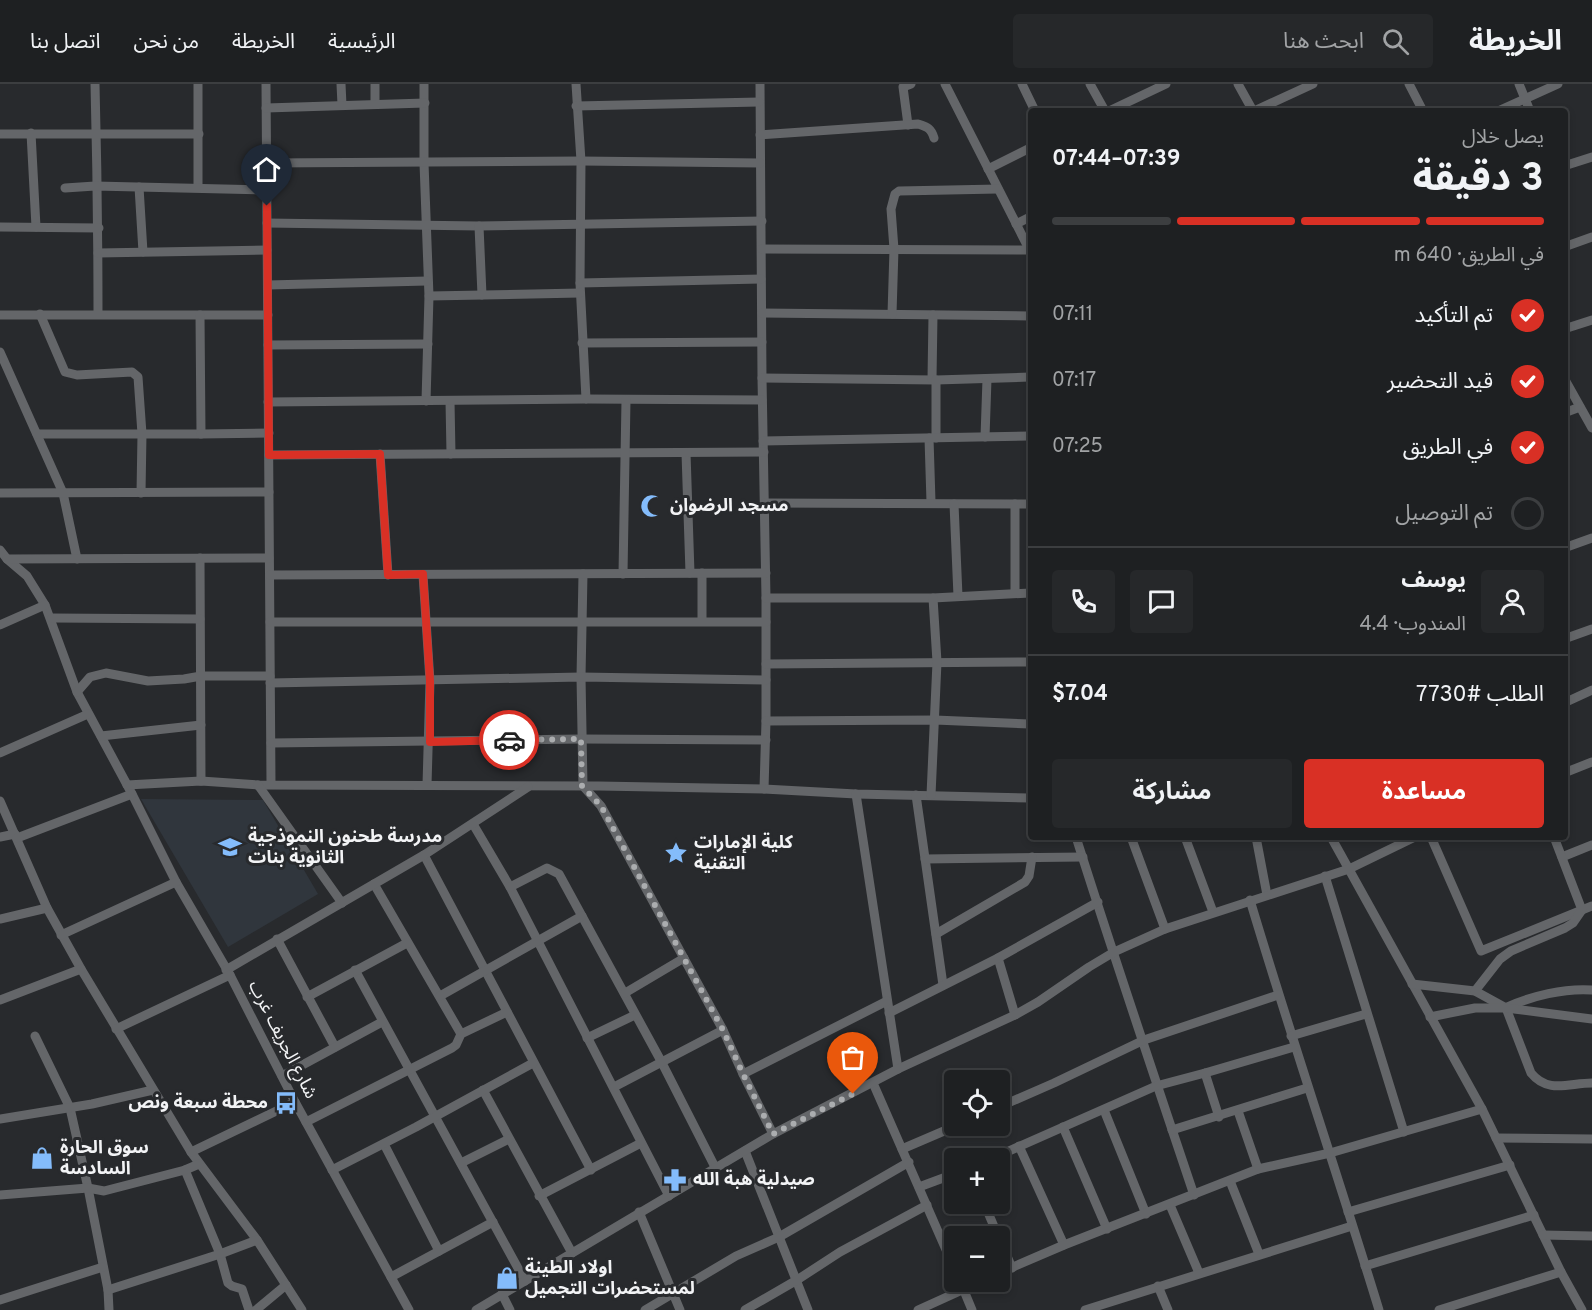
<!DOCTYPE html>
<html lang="ar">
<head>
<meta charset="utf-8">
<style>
	:root { --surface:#1e2022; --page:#26282a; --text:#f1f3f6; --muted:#a1a3a5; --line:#3c3e40; --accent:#d93025 }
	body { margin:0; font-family:Overpass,"Noto Sans Arabic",sans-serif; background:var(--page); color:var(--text); direction:rtl; height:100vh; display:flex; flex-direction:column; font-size:22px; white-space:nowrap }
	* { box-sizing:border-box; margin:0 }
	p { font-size:20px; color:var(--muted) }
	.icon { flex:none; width:33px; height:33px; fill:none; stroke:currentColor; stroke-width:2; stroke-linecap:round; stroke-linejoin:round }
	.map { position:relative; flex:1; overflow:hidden; direction:ltr }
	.panel { position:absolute; left:1028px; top:24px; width:540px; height:732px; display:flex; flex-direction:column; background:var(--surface); border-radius:6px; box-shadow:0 3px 9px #0003,0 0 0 2px var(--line); direction:rtl }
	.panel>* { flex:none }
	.fabs { position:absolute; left:944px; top:986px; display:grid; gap:12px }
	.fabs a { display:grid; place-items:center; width:66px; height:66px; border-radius:6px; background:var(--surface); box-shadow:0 3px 9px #0003,0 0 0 2px var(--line); font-size:30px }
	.pin { position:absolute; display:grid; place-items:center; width:51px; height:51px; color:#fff; margin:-62px -26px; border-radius:50% 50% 50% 0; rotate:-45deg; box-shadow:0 0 6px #0007 }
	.pin .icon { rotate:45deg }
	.courier { position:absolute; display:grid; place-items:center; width:60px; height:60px; margin:-30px; border:4px solid #d93025; border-radius:50%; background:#fff; color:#222; box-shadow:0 2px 8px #0007 }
	.summary em { font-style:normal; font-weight:700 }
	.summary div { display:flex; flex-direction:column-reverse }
	.summary { display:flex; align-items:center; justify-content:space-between; height:102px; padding:0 24px }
	h1 { font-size:39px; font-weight:700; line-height:45px }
	.bar { display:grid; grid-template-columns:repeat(4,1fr); gap:9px 6px; align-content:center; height:72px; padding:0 24px }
	.bar i { height:8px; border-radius:4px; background:var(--line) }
	.bar .on { background:var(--accent) }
	.bar p { grid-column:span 4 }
	.line { display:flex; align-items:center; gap:15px; padding:0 24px; border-top:2px solid var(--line) }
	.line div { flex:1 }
	.round { display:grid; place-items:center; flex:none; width:63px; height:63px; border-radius:6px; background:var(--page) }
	ol { padding:0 24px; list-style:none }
	li { display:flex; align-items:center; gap:18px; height:66px }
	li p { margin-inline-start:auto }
	li .icon { padding:6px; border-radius:50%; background:var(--accent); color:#fff; stroke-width:4 }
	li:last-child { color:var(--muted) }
	li i { width:33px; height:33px; border:3px solid var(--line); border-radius:50% }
	.action { display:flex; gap:12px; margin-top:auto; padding:12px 24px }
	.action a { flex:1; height:69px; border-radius:6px; background:var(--accent); color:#fff; font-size:24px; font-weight:700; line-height:69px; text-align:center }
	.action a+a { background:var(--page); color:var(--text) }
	header { display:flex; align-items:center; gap:36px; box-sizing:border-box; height:84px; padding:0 30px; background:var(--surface); border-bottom:2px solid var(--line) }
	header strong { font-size:28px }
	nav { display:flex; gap:33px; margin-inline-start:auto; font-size:21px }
	.search { width:420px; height:54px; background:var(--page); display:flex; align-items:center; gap:15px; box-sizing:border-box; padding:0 21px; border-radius:6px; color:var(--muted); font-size:22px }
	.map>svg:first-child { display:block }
</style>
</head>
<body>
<header>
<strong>الخريطة</strong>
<div class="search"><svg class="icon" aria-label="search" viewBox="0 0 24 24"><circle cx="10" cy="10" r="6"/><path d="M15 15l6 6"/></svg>ابحث هنا</div>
<nav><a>الرئيسية</a><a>الخريطة</a><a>من نحن</a><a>اتصل بنا</a></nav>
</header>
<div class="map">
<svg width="1592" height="1226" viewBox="0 0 1592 1226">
	<rect width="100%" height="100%" fill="#282a2d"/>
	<polygon fill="#30363d" points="141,715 263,716 318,810 228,863"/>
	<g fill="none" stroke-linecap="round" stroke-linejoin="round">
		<g stroke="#646669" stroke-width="9">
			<path d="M95,0C97,77 98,153 98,230"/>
			<polyline points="198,0 198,103"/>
			<polyline points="266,0 271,700"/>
			<polyline points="341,0 342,21"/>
			<polyline points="375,0 375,20"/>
			<polyline points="424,0 424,79 429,212 426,317"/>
			<polyline points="576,0 581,77 580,199 586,315"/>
			<polyline points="760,0 762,294 766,514 766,637 764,705"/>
			<polyline points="945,0 1030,167"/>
			<polyline points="1022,0 1035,27"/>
			<polyline points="1090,0 1105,27"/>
			<polyline points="1238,0 1253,27"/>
			<polyline points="1409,0 1423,27"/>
			<polyline points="1519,0 1530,27"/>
			<polyline points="576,22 759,18"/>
			<polyline points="266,24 425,19"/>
			<polyline points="1109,27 1166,0"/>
			<polyline points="1254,27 1313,0"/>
			<polyline points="1498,27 1558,0"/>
			<polyline points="908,41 903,3 911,0"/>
			<polyline points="31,49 36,143"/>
			<polyline points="0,50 199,50"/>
			<path d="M760,51L918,40C927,43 931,44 934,54"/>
			<polyline points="267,79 581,77 760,79"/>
			<polyline points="1564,82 1592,73"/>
			<polyline points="988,85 1030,64"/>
			<polyline points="139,103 143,168"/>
			<polyline points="65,104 95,102 267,106"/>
			<polyline points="267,139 479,142 762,137"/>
			<polyline points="1016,140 1030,133"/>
			<polyline points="479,142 482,211"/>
			<polyline points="0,143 99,144"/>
			<polyline points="1564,163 1592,153"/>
			<polyline points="762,165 1030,166"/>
			<polyline points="98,169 267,166"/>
			<polyline points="580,199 761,195"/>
			<polyline points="268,201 427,197"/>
			<polyline points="429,212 580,209"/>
			<polyline points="762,229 1030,232"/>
			<polyline points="40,230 65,288 77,291 132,288 138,293 142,350 141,409"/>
			<polyline points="892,230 894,165 891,125 895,110 899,107 998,105"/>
			<polyline points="0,231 268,231"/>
			<polyline points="1564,245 1592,236"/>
			<polyline points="582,259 762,258"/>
			<polyline points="268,261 428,260"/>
			<polyline points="0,268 63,409 77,475"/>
			<polyline points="762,294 936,296 1030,293"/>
			<polyline points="1564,294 1592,344"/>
			<polyline points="932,295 933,231"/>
			<polyline points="450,317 451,370"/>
			<polyline points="268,318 586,315 762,316"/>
			<polyline points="1564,329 1580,323"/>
			<polyline points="37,350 201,350 200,231"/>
			<polyline points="201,350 269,349"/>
			<polyline points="985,353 987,295"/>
			<polyline points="929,354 931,418"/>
			<polyline points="936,354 936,296"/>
			<polyline points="763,357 1030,352"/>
			<polyline points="686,369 690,489"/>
			<polyline points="380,370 388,491"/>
			<polyline points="269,371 764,368"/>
			<polyline points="0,409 269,408"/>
			<polyline points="765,419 1030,420"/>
			<polyline points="954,420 958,512"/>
			<polyline points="1015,420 1015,509"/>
			<polyline points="1564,464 1592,454"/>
			<polyline points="0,466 7,475 27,492 45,521 77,608 132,710 176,798 230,891 295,1018 409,1226"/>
			<polyline points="200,474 201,697"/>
			<polyline points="7,475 269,474"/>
			<polyline points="702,489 702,537"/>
			<polyline points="583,490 581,593 583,702 601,722 723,946 743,990 773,1050"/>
			<polyline points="623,490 626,316"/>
			<polyline points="270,491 766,489"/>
			<polyline points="423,491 430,597 427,701"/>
			<polyline points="766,514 933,514 1030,509"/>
			<polyline points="52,534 200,535"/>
			<polyline points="270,538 766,538"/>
			<polyline points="0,541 45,521"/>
			<polyline points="1564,555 1592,545"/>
			<polyline points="766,580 1030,578"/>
			<polyline points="270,599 581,593 766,596"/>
			<polyline points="77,608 90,593 106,589 148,597 184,595 201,592 270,592"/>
			<polyline points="1564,619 1592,606"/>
			<polyline points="766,637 935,636 1030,640"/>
			<polyline points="101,652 201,641"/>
			<polyline points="271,659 581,655 766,656"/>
			<polyline points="0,669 88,630"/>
			<polyline points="1564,689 1592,678"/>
			<polyline points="127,701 201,697 258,701 599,702 764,705 856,710 1030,714"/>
			<polyline points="258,701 342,819"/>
			<polyline points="856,710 898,985"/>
			<polyline points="916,711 943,901"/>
			<polyline points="931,711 937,578 933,514"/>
			<polyline points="0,717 47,824 81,885 191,1068 257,1156 302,1226"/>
			<polyline points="473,740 510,803 669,1112"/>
			<polyline points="0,753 15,750"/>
			<path d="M1076,753C1114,873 1154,992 1194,1111"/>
			<polyline points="1131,753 1165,845"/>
			<polyline points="1185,753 1213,828"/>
			<polyline points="1256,753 1267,811"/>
			<polyline points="1331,753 1482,1025 1561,1188 1582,1226"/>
			<polyline points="1431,753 1481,867 1592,822"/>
			<polyline points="17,754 132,710"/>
			<polyline points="424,771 591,1086"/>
			<polyline points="1562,773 1592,761"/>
			<polyline points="925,775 1083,773"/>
			<polyline points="1325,792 1404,1048"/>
			<polyline points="374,800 461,950"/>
			<polyline points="510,803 547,784 559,790 661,977 716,1085"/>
			<path d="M1250,816C1291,953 1337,1089 1379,1226"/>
			<polyline points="0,835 47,824"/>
			<polyline points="936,850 1025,798 1029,792 1032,773"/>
			<polyline points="61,851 176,798"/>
			<polyline points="277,855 335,963"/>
			<polyline points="998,874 1015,931"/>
			<polyline points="226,886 424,771 528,703"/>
			<polyline points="355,886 525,1197"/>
			<path d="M1412,900L1475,907L1506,924L1531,989C1548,1010 1569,999 1592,999"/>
			<polyline points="1475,907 1500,875 1511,867 1565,844 1573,839 1582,826 1554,753"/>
			<polyline points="625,909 684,874"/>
			<polyline points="440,912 582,832"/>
			<polyline points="307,913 407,859"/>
			<polyline points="0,916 81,885"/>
			<path d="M1507,923C1532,912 1564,904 1592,906"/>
			<polyline points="889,929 998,874 1098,818"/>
			<polyline points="1430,933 1475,924 1506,924 1592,935"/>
			<polyline points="116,945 230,891"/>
			<polyline points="35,952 70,1024 88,1104 108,1206 109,1226"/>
			<polyline points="1291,952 1366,930"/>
			<polyline points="587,954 635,931"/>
			<polyline points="1205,989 1219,1033"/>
			<polyline points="743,990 887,917"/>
			<polyline points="282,992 382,938"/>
			<polyline points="873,999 954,1184"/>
			<polyline points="614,1003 723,946"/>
			<polyline points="483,1006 572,1169"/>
			<polyline points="999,1023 1054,999 1144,956 1278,911"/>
			<polyline points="1104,1026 1146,1130"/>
			<polyline points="1238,1027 1258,1085"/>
			<polyline points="0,1035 92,1020 153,1006"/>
			<polyline points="306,1038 452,964 456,961 461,950 507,928"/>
			<polyline points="1063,1043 1107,1145"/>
			<polyline points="1172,1046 1307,1004"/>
			<polyline points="1496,1054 1592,1055"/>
			<polyline points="384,1060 439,1167"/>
			<polyline points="1019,1062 1064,1161"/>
			<polyline points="902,1065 958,1041"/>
			<polyline points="745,1067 808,1226"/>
			<polyline points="191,1068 295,1018"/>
			<polyline points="993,1074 1156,1002 1205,989 1294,963"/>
			<polyline points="461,1079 509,1055"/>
			<polyline points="185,1086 220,1170 228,1199 232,1202 242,1205 249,1226"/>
			<polyline points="332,1086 416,1043 533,979"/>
			<polyline points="1230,1097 1259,1170"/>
			<polyline points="919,1103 954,1090"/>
			<polyline points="0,1111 88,1104 104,1107 185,1086 199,1080"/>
			<polyline points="539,1112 641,1059"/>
			<polyline points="984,1119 998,1152"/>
			<polyline points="1170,1121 1199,1189"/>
			<polyline points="639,1128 680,1226"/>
			<polyline points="1348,1128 1510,1081"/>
			<polyline points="1543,1151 1592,1152"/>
			<polyline points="999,1153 1012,1184"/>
			<polyline points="1365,1182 1534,1131"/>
			<polyline points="999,1189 1064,1161 1258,1085 1330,1069 1482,1025"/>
			<polyline points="391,1193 493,1138"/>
			<polyline points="960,1197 972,1226"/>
			<polyline points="1158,1202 1168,1226"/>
			<polyline points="108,1206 220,1170 257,1156"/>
			<polyline points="502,1210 510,1226"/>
			<polyline points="0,1216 103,1183"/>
			<polyline points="256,1226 286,1201"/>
			<polyline points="476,1226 773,1050 898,985 1015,931 1038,918 1089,883 1114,868 1165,845 1349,785 1415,753"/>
			<polyline points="645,1226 736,1172 779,1153 909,1078"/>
			<polyline points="745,1226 797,1196 840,1168 927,1121"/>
			<polyline points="918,1226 982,1197"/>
			<polyline points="1085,1226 1352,1142"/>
			<polyline points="1439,1226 1561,1188"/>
		</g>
	</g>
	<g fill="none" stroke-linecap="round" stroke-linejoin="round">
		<polyline stroke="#abadaf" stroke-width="6" stroke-dasharray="0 10.8" points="509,656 581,655 582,702 601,722 663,836 723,946 743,990 773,1050 853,1010"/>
		<polyline stroke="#d93025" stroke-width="8" points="267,122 269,371 380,370 388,491 423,490 430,597 430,658 509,656"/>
	</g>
	<defs>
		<g id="mosque-bare" transform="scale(1.8)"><path d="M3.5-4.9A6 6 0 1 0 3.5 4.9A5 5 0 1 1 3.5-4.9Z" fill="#84bcfb" stroke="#282a2d" stroke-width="2.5" paint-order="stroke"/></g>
		<g id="school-bare" transform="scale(1.8)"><path d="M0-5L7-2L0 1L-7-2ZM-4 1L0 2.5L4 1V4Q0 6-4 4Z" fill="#84bcfb" stroke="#282a2d" stroke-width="2.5" paint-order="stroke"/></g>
		<g id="sight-bare" transform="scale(1.8)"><path d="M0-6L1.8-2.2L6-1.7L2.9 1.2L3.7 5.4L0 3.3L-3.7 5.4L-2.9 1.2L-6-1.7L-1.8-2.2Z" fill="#84bcfb" stroke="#282a2d" stroke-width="2.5" paint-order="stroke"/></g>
		<g id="bus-bare" transform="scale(1.8)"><path d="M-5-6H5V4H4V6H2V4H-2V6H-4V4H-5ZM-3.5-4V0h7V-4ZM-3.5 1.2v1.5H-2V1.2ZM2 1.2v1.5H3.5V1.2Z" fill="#84bcfb" stroke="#282a2d" stroke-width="2.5" paint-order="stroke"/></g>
		<g id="shop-bare" transform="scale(1.8)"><path d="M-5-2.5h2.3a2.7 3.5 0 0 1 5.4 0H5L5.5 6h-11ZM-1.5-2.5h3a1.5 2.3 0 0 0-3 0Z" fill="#84bcfb" stroke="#282a2d" stroke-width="2.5" paint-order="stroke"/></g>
		<g id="pharmacy-bare" transform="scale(1.8)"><path d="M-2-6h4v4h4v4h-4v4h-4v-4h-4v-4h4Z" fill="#84bcfb" stroke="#282a2d" stroke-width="2.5" paint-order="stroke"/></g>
	</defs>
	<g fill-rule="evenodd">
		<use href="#mosque-bare" x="652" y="422"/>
		<use href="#school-bare" x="230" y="763"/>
		<use href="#sight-bare" x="676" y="769"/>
		<use href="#bus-bare" x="286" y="1019"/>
		<use href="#shop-bare" x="42" y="1074"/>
		<use href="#pharmacy-bare" x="675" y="1096"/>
		<use href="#shop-bare" x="507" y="1194"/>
	</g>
	<g text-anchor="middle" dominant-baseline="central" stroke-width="6" stroke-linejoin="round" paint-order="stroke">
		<g font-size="18" font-weight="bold" fill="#f2f3f5" stroke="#282a2d" text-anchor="start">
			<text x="670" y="422">مسجد الرضوان</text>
			<text x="248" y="753">مدرسة طحنون النموذجية<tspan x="248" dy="21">الثانوية بنات</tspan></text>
			<text x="694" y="759">كلية الإمارات<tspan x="694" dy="21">التقنية</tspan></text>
			<text x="268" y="1019" text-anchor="end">محطة سبعة ونص</text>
			<text x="60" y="1064">سوق الحارة<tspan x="60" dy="21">السادسة</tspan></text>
			<text x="693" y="1096">صيدلية هبة الله</text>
			<text x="525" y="1184">اولاد الطينة<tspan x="525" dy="21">لمستحضرات التجميل</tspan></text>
		</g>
		<g font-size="18" fill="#f2f3f5" stroke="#282a2d">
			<text transform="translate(282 956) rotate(63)">شارع الجريف غرب</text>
		</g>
	</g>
</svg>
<div class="fabs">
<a><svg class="icon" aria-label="locate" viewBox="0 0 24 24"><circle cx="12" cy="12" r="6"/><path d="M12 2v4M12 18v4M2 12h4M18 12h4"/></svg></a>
<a>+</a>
<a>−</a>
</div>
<div class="pin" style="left:853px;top:1010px;background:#ea580c"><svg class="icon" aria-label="bag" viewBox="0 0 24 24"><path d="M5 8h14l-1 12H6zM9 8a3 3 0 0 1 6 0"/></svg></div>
<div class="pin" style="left:267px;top:122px;background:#1f2937"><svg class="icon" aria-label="home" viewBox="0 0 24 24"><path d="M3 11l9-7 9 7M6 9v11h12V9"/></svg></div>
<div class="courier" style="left:509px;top:656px"><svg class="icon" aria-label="car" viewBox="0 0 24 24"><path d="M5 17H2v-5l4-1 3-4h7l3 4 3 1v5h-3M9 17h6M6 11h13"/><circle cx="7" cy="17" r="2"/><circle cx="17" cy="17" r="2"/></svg></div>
<section class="panel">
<div class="summary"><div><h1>3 دقيقة</h1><p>يصل خلال</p></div><em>07:39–07:44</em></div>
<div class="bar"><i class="on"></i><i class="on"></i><i class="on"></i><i></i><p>في الطريق · 640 m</p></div>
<ol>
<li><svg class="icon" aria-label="check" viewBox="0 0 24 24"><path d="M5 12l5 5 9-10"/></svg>تم التأكيد<p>07:11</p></li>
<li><svg class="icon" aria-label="check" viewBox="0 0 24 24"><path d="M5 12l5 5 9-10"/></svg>قيد التحضير<p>07:17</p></li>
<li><svg class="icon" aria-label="check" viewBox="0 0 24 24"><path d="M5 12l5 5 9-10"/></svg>في الطريق<p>07:25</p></li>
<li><i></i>تم التوصيل</li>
</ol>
<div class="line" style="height:108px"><a class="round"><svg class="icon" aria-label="person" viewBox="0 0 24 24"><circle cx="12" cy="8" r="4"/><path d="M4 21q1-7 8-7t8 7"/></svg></a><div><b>يوسف</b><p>المندوب · 4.4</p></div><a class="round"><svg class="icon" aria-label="chat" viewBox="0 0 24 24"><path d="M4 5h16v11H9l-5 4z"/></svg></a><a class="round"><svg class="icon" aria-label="phone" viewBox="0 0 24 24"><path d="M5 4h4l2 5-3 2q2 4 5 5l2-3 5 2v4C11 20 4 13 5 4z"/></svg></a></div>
<div class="line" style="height:78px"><div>الطلب #7730</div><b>$7.04</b></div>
<div class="action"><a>مساعدة</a><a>مشاركة</a></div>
</section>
</div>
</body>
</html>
